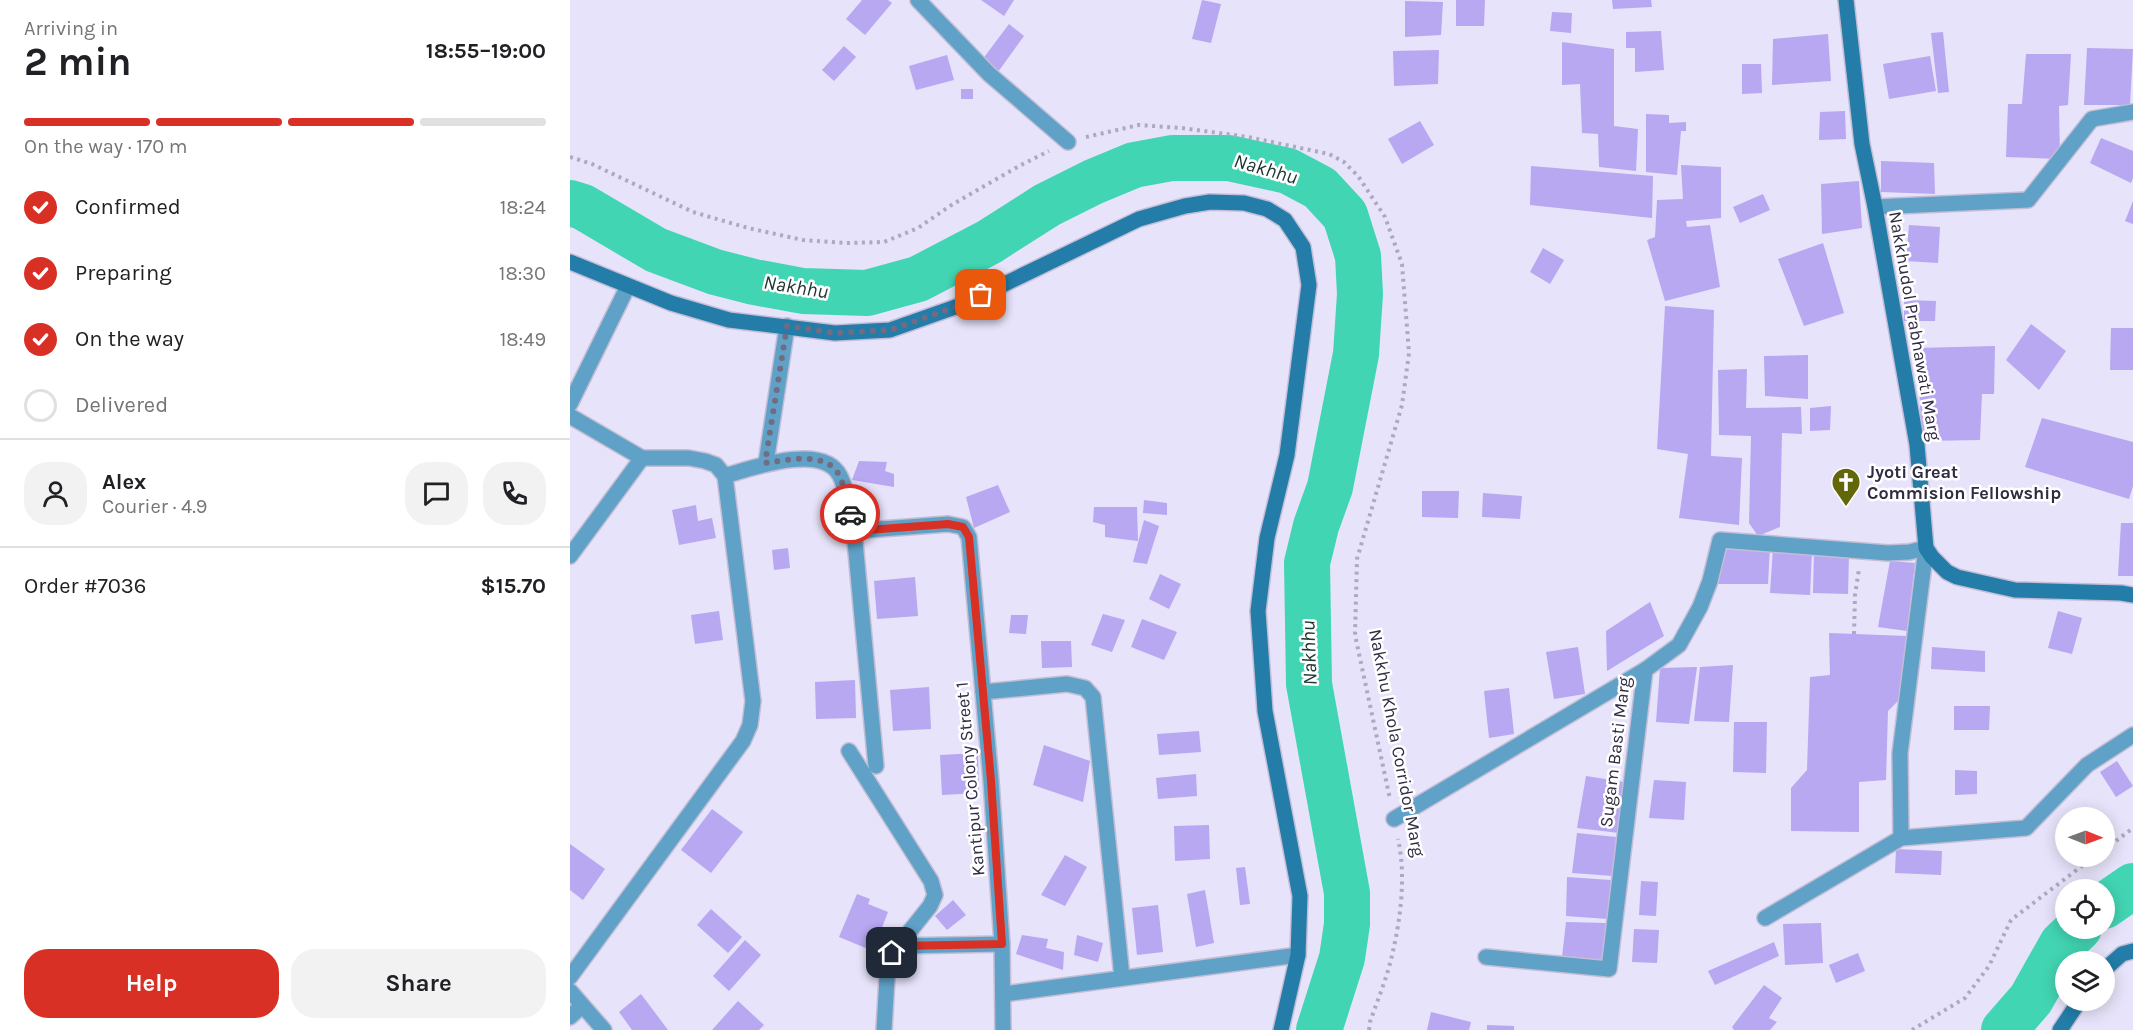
<!DOCTYPE html>
<html lang="en">
<head>
<meta charset="utf-8">
<style>
	:root { --surface:#fff; --page:#f2f2f2; --text:#202124; --muted:#757577; --line:#e0e0e0; --accent:#d93025 }
	body { margin:0; font-family:Karla,sans-serif; background:var(--page); color:var(--text); height:100vh; display:flex; flex-direction:column; font-size:22px; white-space:nowrap }
	* { box-sizing:border-box; margin:0 }
	p { font-size:20px; color:var(--muted) }
	.icon { flex:none; width:33px; height:33px; fill:none; stroke:currentColor; stroke-width:2; stroke-linecap:round; stroke-linejoin:round }
	.map { position:relative; flex:1; overflow:hidden }
	.details { display:flex; flex-direction:column; background:var(--surface); width:570px }
	.details>* { flex:none }
	.needle { width:39px; rotate:91deg }
	.fabs { position:absolute; left:1485px; top:807px; display:grid; gap:12px }
	.fabs a { display:grid; place-items:center; width:60px; height:60px; border-radius:50%; background:var(--surface); box-shadow:0 3px 15px #0003; font-size:30px }
	.pin { position:absolute; display:grid; place-items:center; width:51px; height:51px; color:#fff; margin:-26px; border-radius:12px; box-shadow:0 3px 9px #0006 }
	.courier { position:absolute; display:grid; place-items:center; width:60px; height:60px; margin:-30px; border:4px solid #d93025; border-radius:50%; background:#fff; color:#222; box-shadow:0 2px 8px #0007 }
	.headline em { font-style:normal; font-weight:700 }
	.headline div { display:flex; flex-direction:column-reverse }
	.headline { display:flex; align-items:center; justify-content:space-between; height:102px; padding:0 24px }
	h1 { font-size:39px; font-weight:700; line-height:45px }
	.bar { display:grid; grid-template-columns:repeat(4,1fr); gap:9px 6px; align-content:center; height:72px; padding:0 24px }
	.bar i { height:8px; border-radius:4px; background:var(--line) }
	.bar .active { background:var(--accent) }
	.bar p { grid-column:span 4 }
	.line { display:flex; align-items:center; gap:15px; padding:0 24px; border-top:2px solid var(--line) }
	.line div { flex:1 }
	.round { display:grid; place-items:center; flex:none; width:63px; height:63px; border-radius:24px; background:var(--page) }
	ol { padding:0 24px; list-style:none }
	li { display:flex; align-items:center; gap:18px; height:66px }
	li p { margin-inline-start:auto }
	li .icon { padding:6px; border-radius:50%; background:var(--accent); color:#fff; stroke-width:4 }
	li:last-child { color:var(--muted) }
	li i { width:33px; height:33px; border:3px solid var(--line); border-radius:50% }
	.action { display:flex; gap:12px; margin-top:auto; padding:12px 24px }
	.action a { flex:1; height:69px; border-radius:24px; background:var(--accent); color:#fff; font-size:24px; font-weight:700; line-height:69px; text-align:center }
	.action a+a { background:var(--page); color:var(--text) }
	main { display:flex; flex:1; min-height:0 }
	.map>svg:first-child { display:block }
</style>
</head>
<body>
<main>
<section class="details">
<div class="headline"><div><h1>2 min</h1><p>Arriving in</p></div><em>18:55–19:00</em></div>
<div class="bar"><i class="active"></i><i class="active"></i><i class="active"></i><i></i><p>On the way · 170 m</p></div>
<ol>
<li><svg class="icon" aria-label="check" viewBox="0 0 24 24"><path d="M5 12l5 5 9-10"/></svg>Confirmed<p>18:24</p></li>
<li><svg class="icon" aria-label="check" viewBox="0 0 24 24"><path d="M5 12l5 5 9-10"/></svg>Preparing<p>18:30</p></li>
<li><svg class="icon" aria-label="check" viewBox="0 0 24 24"><path d="M5 12l5 5 9-10"/></svg>On the way<p>18:49</p></li>
<li><i></i>Delivered</li>
</ol>
<div class="line" style="height:108px"><a class="round"><svg class="icon" aria-label="person" viewBox="0 0 24 24"><circle cx="12" cy="8" r="4"/><path d="M4 21q1-7 8-7t8 7"/></svg></a><div><b>Alex</b><p>Courier · 4.9</p></div><a class="round"><svg class="icon" aria-label="chat" viewBox="0 0 24 24"><path d="M4 5h16v11H9l-5 4z"/></svg></a><a class="round"><svg class="icon" aria-label="phone" viewBox="0 0 24 24"><path d="M5 4h4l2 5-3 2q2 4 5 5l2-3 5 2v4C11 20 4 13 5 4z"/></svg></a></div>
<div class="line" style="height:78px"><div>Order #7036</div><b>$15.70</b></div>
<div class="action"><a>Help</a><a>Share</a></div>
</section>
<div class="map">
<svg width="1563" height="1030" viewBox="0 0 1563 1030">
	<rect width="100%" height="100%" fill="#e7e3fa"/>
	<g fill="none" stroke-linecap="round" stroke-linejoin="round">
		<g stroke="#42d5b3" stroke-width="46">
			<polyline points="0,203 13,207 86,250 145,272 184,282 233,291 297,293 348,279 419,242 477,205 523,182 564,165 602,158 659,158 718,171 750,188 775,215 788,256 790,294 786,354 760,487 746,526 737,563 739,684 777,893 777,924 772,958 749,1030"/>
			<polyline points="1534,906 1563,886"/>
			<polyline points="1434,1030 1461,999 1492,944 1509,928"/>
		</g>
	</g>
	<g fill="#b8a7f1">
		<polygon points="292,0 318,0 322,3 295,35 276,19"/>
		<polygon points="411,0 444,0 434,16"/>
		<polygon points="632,0 651,4 641,43 622,39"/>
		<polygon points="886,0 915,0 914,26 886,26"/>
		<polygon points="1042,0 1081,0 1082,7 1043,9"/>
		<polygon points="835,1 873,2 871,35 835,37"/>
		<polygon points="982,12 1002,13 1001,33 980,31"/>
		<polygon points="439,24 454,36 428,72 412,60"/>
		<polygon points="1091,31 1094,70 1065,72 1065,48 1056,48 1056,32"/>
		<polygon points="1373,32 1379,92 1368,93 1361,33"/>
		<polygon points="1258,34 1261,81 1202,85 1203,39"/>
		<polygon points="992,42 1044,49 1044,126 1068,129 1066,171 1029,167 1028,134 1012,133 1010,84 992,85"/>
		<polygon points="274,46 286,57 264,81 252,70"/>
		<polygon points="1517,48 1563,49 1560,105 1514,105"/>
		<polygon points="869,50 868,84 824,86 823,51"/>
		<polygon points="1456,54 1501,54 1498,105 1489,106 1490,159 1436,157 1438,104 1452,104"/>
		<polygon points="377,55 384,80 346,90 339,66"/>
		<polygon points="1360,56 1366,91 1319,99 1313,64"/>
		<polygon points="1172,64 1191,64 1192,93 1172,94"/>
		<rect x="391" y="89" width="12" height="10"/>
		<polygon points="1275,111 1276,139 1249,140 1250,112"/>
		<polygon points="1076,114 1099,115 1099,123 1116,122 1116,131 1111,131 1107,175 1076,172"/>
		<polygon points="850,121 864,145 832,164 818,139"/>
		<polygon points="1531,138 1563,151 1563,178 1561,183 1520,163"/>
		<polygon points="1311,161 1364,163 1365,194 1311,192"/>
		<polygon points="1111,165 1151,167 1151,218 1116,221 1117,227 1140,225 1150,287 1095,301 1077,240 1085,237 1087,200 1113,199"/>
		<polygon points="961,166 1083,176 1082,218 960,205"/>
		<polygon points="1289,181 1292,228 1252,234 1251,184"/>
		<polygon points="1193,194 1200,210 1170,223 1163,207"/>
		<polygon points="1563,201 1563,224 1555,221"/>
		<polygon points="1339,225 1370,227 1368,263 1336,261"/>
		<polygon points="1253,243 1274,313 1234,326 1208,259"/>
		<polygon points="973,248 994,260 980,284 960,272"/>
		<polygon points="1334,300 1366,301 1365,321 1334,321"/>
		<polygon points="1095,306 1144,310 1141,456 1172,458 1169,525 1109,518 1118,454 1087,449"/>
		<polygon points="1461,324 1496,351 1469,390 1436,360"/>
		<polygon points="1541,328 1563,328 1563,370 1540,370"/>
		<polygon points="1425,346 1424,394 1412,394 1410,440 1352,441 1347,348"/>
		<polygon points="1238,355 1238,399 1195,396 1194,356"/>
		<polygon points="1177,369 1176,408 1231,407 1232,434 1212,433 1210,527 1188,536 1179,523 1181,436 1149,435 1148,370"/>
		<polygon points="1261,406 1260,430 1240,431 1240,408"/>
		<polygon points="1472,418 1563,442 1563,486 1559,499 1455,467"/>
		<polygon points="289,461 317,462 315,471 324,474 324,487 282,480"/>
		<polygon points="428,485 440,512 404,528 396,497"/>
		<polygon points="852,491 889,491 888,518 852,517"/>
		<polygon points="913,493 952,496 950,519 912,517"/>
		<polygon points="574,500 597,503 597,515 573,513"/>
		<polygon points="126,505 128,521 142,518 146,538 109,545 102,510"/>
		<polygon points="524,507 567,507 568,541 535,537 535,525 523,522"/>
		<polygon points="574,520 589,526 577,564 563,562"/>
		<polygon points="1551,523 1563,523 1563,576 1548,576"/>
		<polygon points="1153,546 1200,547 1198,584 1146,584"/>
		<polygon points="218,548 220,568 204,570 202,550"/>
		<polygon points="1203,548 1242,550 1240,595 1200,593"/>
		<polygon points="1244,551 1279,554 1278,594 1243,593"/>
		<polygon points="1320,561 1345,563 1337,631 1308,627"/>
		<polygon points="590,574 611,584 599,609 579,599"/>
		<polygon points="345,577 348,616 307,619 304,581"/>
		<polygon points="1080,602 1094,636 1037,671 1036,631"/>
		<polygon points="149,611 153,640 125,644 121,615"/>
		<polygon points="1488,611 1512,618 1502,654 1478,648"/>
		<polygon points="533,614 555,620 542,652 521,645"/>
		<polygon points="441,615 458,615 456,634 439,633"/>
		<polygon points="572,619 607,632 594,660 561,647"/>
		<polygon points="1259,633 1337,636 1330,699 1318,711 1316,780 1289,782 1289,832 1221,831 1221,788 1237,770 1240,677 1260,675"/>
		<polygon points="471,641 501,641 502,667 472,668"/>
		<polygon points="1008,647 1015,694 984,699 976,652"/>
		<polygon points="1362,647 1415,651 1415,672 1361,669"/>
		<polygon points="1163,665 1159,722 1124,721 1130,667"/>
		<polygon points="1127,667 1119,724 1086,722 1090,668"/>
		<polygon points="285,680 286,718 246,719 245,682"/>
		<polygon points="359,687 361,729 323,731 320,690"/>
		<polygon points="939,688 944,734 919,738 914,691"/>
		<polygon points="1384,706 1420,706 1419,730 1384,730"/>
		<polygon points="1164,722 1197,722 1196,773 1163,772"/>
		<polygon points="629,731 631,752 589,755 587,734"/>
		<polygon points="474,745 520,761 513,802 463,785"/>
		<polygon points="408,753 409,793 372,795 370,755"/>
		<polygon points="1547,761 1563,786 1546,797 1530,772"/>
		<polygon points="1385,770 1407,771 1407,794 1385,795"/>
		<polygon points="626,774 627,796 588,799 586,778"/>
		<polygon points="1016,776 1054,782 1049,833 1007,828"/>
		<polygon points="1084,780 1116,782 1114,820 1079,818"/>
		<polygon points="142,809 173,832 141,873 111,850"/>
		<polygon points="639,825 640,859 605,861 604,826"/>
		<polygon points="1007,833 1046,837 1043,876 1002,873"/>
		<polygon points="0,844 35,869 13,900 0,890"/>
		<polygon points="1326,849 1372,851 1371,875 1325,873"/>
		<polygon points="495,855 517,867 495,906 471,895"/>
		<polygon points="675,867 680,904 670,905 666,868"/>
		<polygon points="997,877 1041,880 1038,919 996,916"/>
		<polygon points="1071,881 1088,882 1086,916 1069,915"/>
		<polygon points="635,890 644,943 626,947 617,894"/>
		<polygon points="287,894 300,899 298,904 318,912 303,951 269,937"/>
		<polygon points="383,900 396,915 377,930 365,916"/>
		<polygon points="588,905 593,952 567,955 562,908"/>
		<polygon points="141,909 172,937 158,953 127,925"/>
		<polygon points="996,922 1036,923 1032,960 992,957"/>
		<polygon points="1251,923 1253,963 1215,965 1213,924"/>
		<polygon points="1064,929 1089,930 1087,963 1062,962"/>
		<polygon points="452,935 478,939 476,948 494,952 493,970 446,954"/>
		<polygon points="507,935 533,943 528,962 504,955"/>
		<polygon points="175,940 191,955 159,991 143,976"/>
		<polygon points="1204,942 1209,956 1145,985 1138,971"/>
		<polygon points="1288,953 1295,971 1266,983 1259,965"/>
		<polygon points="1194,985 1212,998 1199,1018 1207,1022 1200,1030 1164,1030 1162,1027"/>
		<polygon points="71,994 98,1030 62,1030 49,1012"/>
		<polygon points="168,1001 194,1025 189,1030 142,1030"/>
		<polygon points="861,1012 901,1022 899,1030 857,1030"/>
		<polygon points="917,1025 944,1026 944,1030 917,1030"/>
	</g>
	<g fill="none" stroke-linecap="round" stroke-linejoin="round">
		<g stroke="#c3bed5" stroke-width="18">
			<g id="street">
				<polyline points="348,0 419,74 498,142"/>
				<polyline points="1305,207 1458,200 1522,119 1563,112"/>
				<polyline points="0,404 58,286"/>
				<polyline points="0,416 72,458 119,458 135,461 146,465 155,476 183,701 180,725 173,741 0,977"/>
				<polyline points="196,463 217,326"/>
				<path d="M155,476C182,468 253,442 270,476C278,491 280,514 284,531L378,524L393,527L399,537L421,781L432,944L433,1030"/>
				<polyline points="284,531 306,766"/>
				<polyline points="0,556 72,458"/>
				<polyline points="413,692 497,684 515,688 523,697 552,977"/>
				<polyline points="279,751 361,881 365,895 360,906 328,946"/>
				<polyline points="824,819 1075,670"/>
				<polyline points="1195,918 1331,838 1456,828 1517,765 1563,735"/>
				<polyline points="916,957 1039,969 1075,670 1109,645 1130,607 1140,581 1150,540 1318,553 1339,552 1356,548 1330,753 1331,838"/>
				<polyline points="0,991 34,1030"/>
				<polyline points="434,994 728,955"/>
				<polyline points="0,1017 12,1006"/>
				<polyline points="314,1030 318,961 328,946 432,944"/>
			</g>
		</g>
		<g stroke="#c3bed5" stroke-width="18">
			<g id="secondary">
				<polyline points="1276,0 1292,144 1305,207 1347,445 1356,548 1362,557 1377,572 1387,577 1445,590 1551,593 1563,595"/>
				<polyline points="0,262 101,303 159,320 265,333 320,330 391,305 569,219 615,206 640,202 674,203 697,209 715,220 733,247 739,285 717,455 697,538 688,611 695,711 730,896 728,955 711,1030"/>
				<polyline points="1534,970 1552,954 1563,951"/>
				<polyline points="1490,1030 1510,1000"/>
			</g>
		</g>
		<g stroke="#ada9c0" stroke-width="4" stroke-dasharray="3 4.5" stroke-linecap="butt">
			<polyline points="516,137 569,125 612,128 678,137 759,154 774,162 788,176 815,217 832,264 839,353 832,405 787,559 785,635 820,799"/>
			<polyline points="0,157 22,164 123,212 178,228 233,240 276,243 314,242 348,228 383,204 451,165 479,151"/>
			<polyline points="1284,634 1285,595 1289,569"/>
			<polyline points="1534,850 1563,828"/>
			<path d="M799,1030L800,1022C808,999 818,975 823,951C831,916 836,874 828,839"/>
			<polyline points="1342,1030 1395,998 1419,966 1441,920 1525,856"/>
		</g>
		<use href="#street" stroke="#60a2c7" stroke-width="15"/>
		<use href="#secondary" stroke="#237da8" stroke-width="15"/>
	</g>
	<g fill="none" stroke-linecap="round" stroke-linejoin="round">
		<path stroke="#716c82" stroke-width="6" stroke-dasharray="0 10.8" d="M280,514C277,502 275,488 270,477C258,450 218,460 195,463L217,326L265,333L320,330L391,305L411,295"/>
		<polyline stroke="#d93025" stroke-width="8" points="280,514 284,531 378,524 393,527 399,537 421,781 432,944 328,946 322,953"/>
	</g>
	<defs>
		<g id="church-pin" transform="scale(1.5)"><path d="M0 17L-7.5 6A9.5 9.5 0 1 1 7.5 6Z" fill="#626809" stroke="#fff"/><path d="M-1.2-6h2.4v3.5h3.3v2.4h-3.3V6h-2.4V-.1h-3.3v-2.4h3.3Z" fill="#fff"/></g>
	</defs>
	<g fill-rule="evenodd">
		<use href="#church-pin" x="1276" y="482"/>
	</g>
	<g text-anchor="middle" dominant-baseline="central" stroke-width="5" stroke-linejoin="round" paint-order="stroke">
		<g font-size="18" fill="#312c42" stroke="#fff">
			<text transform="translate(1345 326) rotate(80)">Nakkhudol Prabhawati Marg</text>
			<text transform="translate(827 743) rotate(79)">Nakkhu Khola Corridor Marg</text>
			<text transform="translate(1045 752) rotate(-83)">Sugam Basti Marg</text>
			<text transform="translate(400 779) rotate(-95)">Kantipur Colony Street 1</text>
		</g>
		<g font-size="18" font-weight="bold" fill="#312c42" stroke="#fff" text-anchor="start">
			<text x="1297" y="472">Jyoti Great<tspan x="1297" dy="21">Commision Fellowship</tspan></text>
		</g>
		<g font-size="20" font-style="italic" fill="#203831" stroke="#fff">
			<text transform="translate(696 169) rotate(16)">Nakhhu</text>
			<text transform="translate(226 287) rotate(9)">Nakhhu</text>
			<text transform="translate(739 653) rotate(-92)">Nakhhu</text>
		</g>
	</g>
</svg>
<div class="fabs">
<a><svg class="needle" viewBox="-14 -14 28 28"><path d="M0-13l5 13h-10z" fill="#e53935"/><path d="M0 13l5-13h-10z" fill="#757577"/></svg></a>
<a><svg class="icon" aria-label="locate" viewBox="0 0 24 24"><circle cx="12" cy="12" r="6"/><path d="M12 2v4M12 18v4M2 12h4M18 12h4"/></svg></a>
<a><svg class="icon" aria-label="layers" viewBox="0 0 24 24"><path d="M12 4l9 5-9 5-9-5zM3 14l9 5 9-5"/></svg></a>
</div>
<div class="pin" style="left:411px;top:295px;background:#ea580c"><svg class="icon" aria-label="bag" viewBox="0 0 24 24"><path d="M5 8h14l-1 12H6zM9 8a3 3 0 0 1 6 0"/></svg></div>
<div class="pin" style="left:322px;top:953px;background:#1f2937"><svg class="icon" aria-label="home" viewBox="0 0 24 24"><path d="M3 11l9-7 9 7M6 9v11h12V9"/></svg></div>
<div class="courier" style="left:280px;top:514px"><svg class="icon" aria-label="car" viewBox="0 0 24 24"><path d="M5 17H2v-5l4-1 3-4h7l3 4 3 1v5h-3M9 17h6M6 11h13"/><circle cx="7" cy="17" r="2"/><circle cx="17" cy="17" r="2"/></svg></div>
</div>
</main>
</body>
</html>
